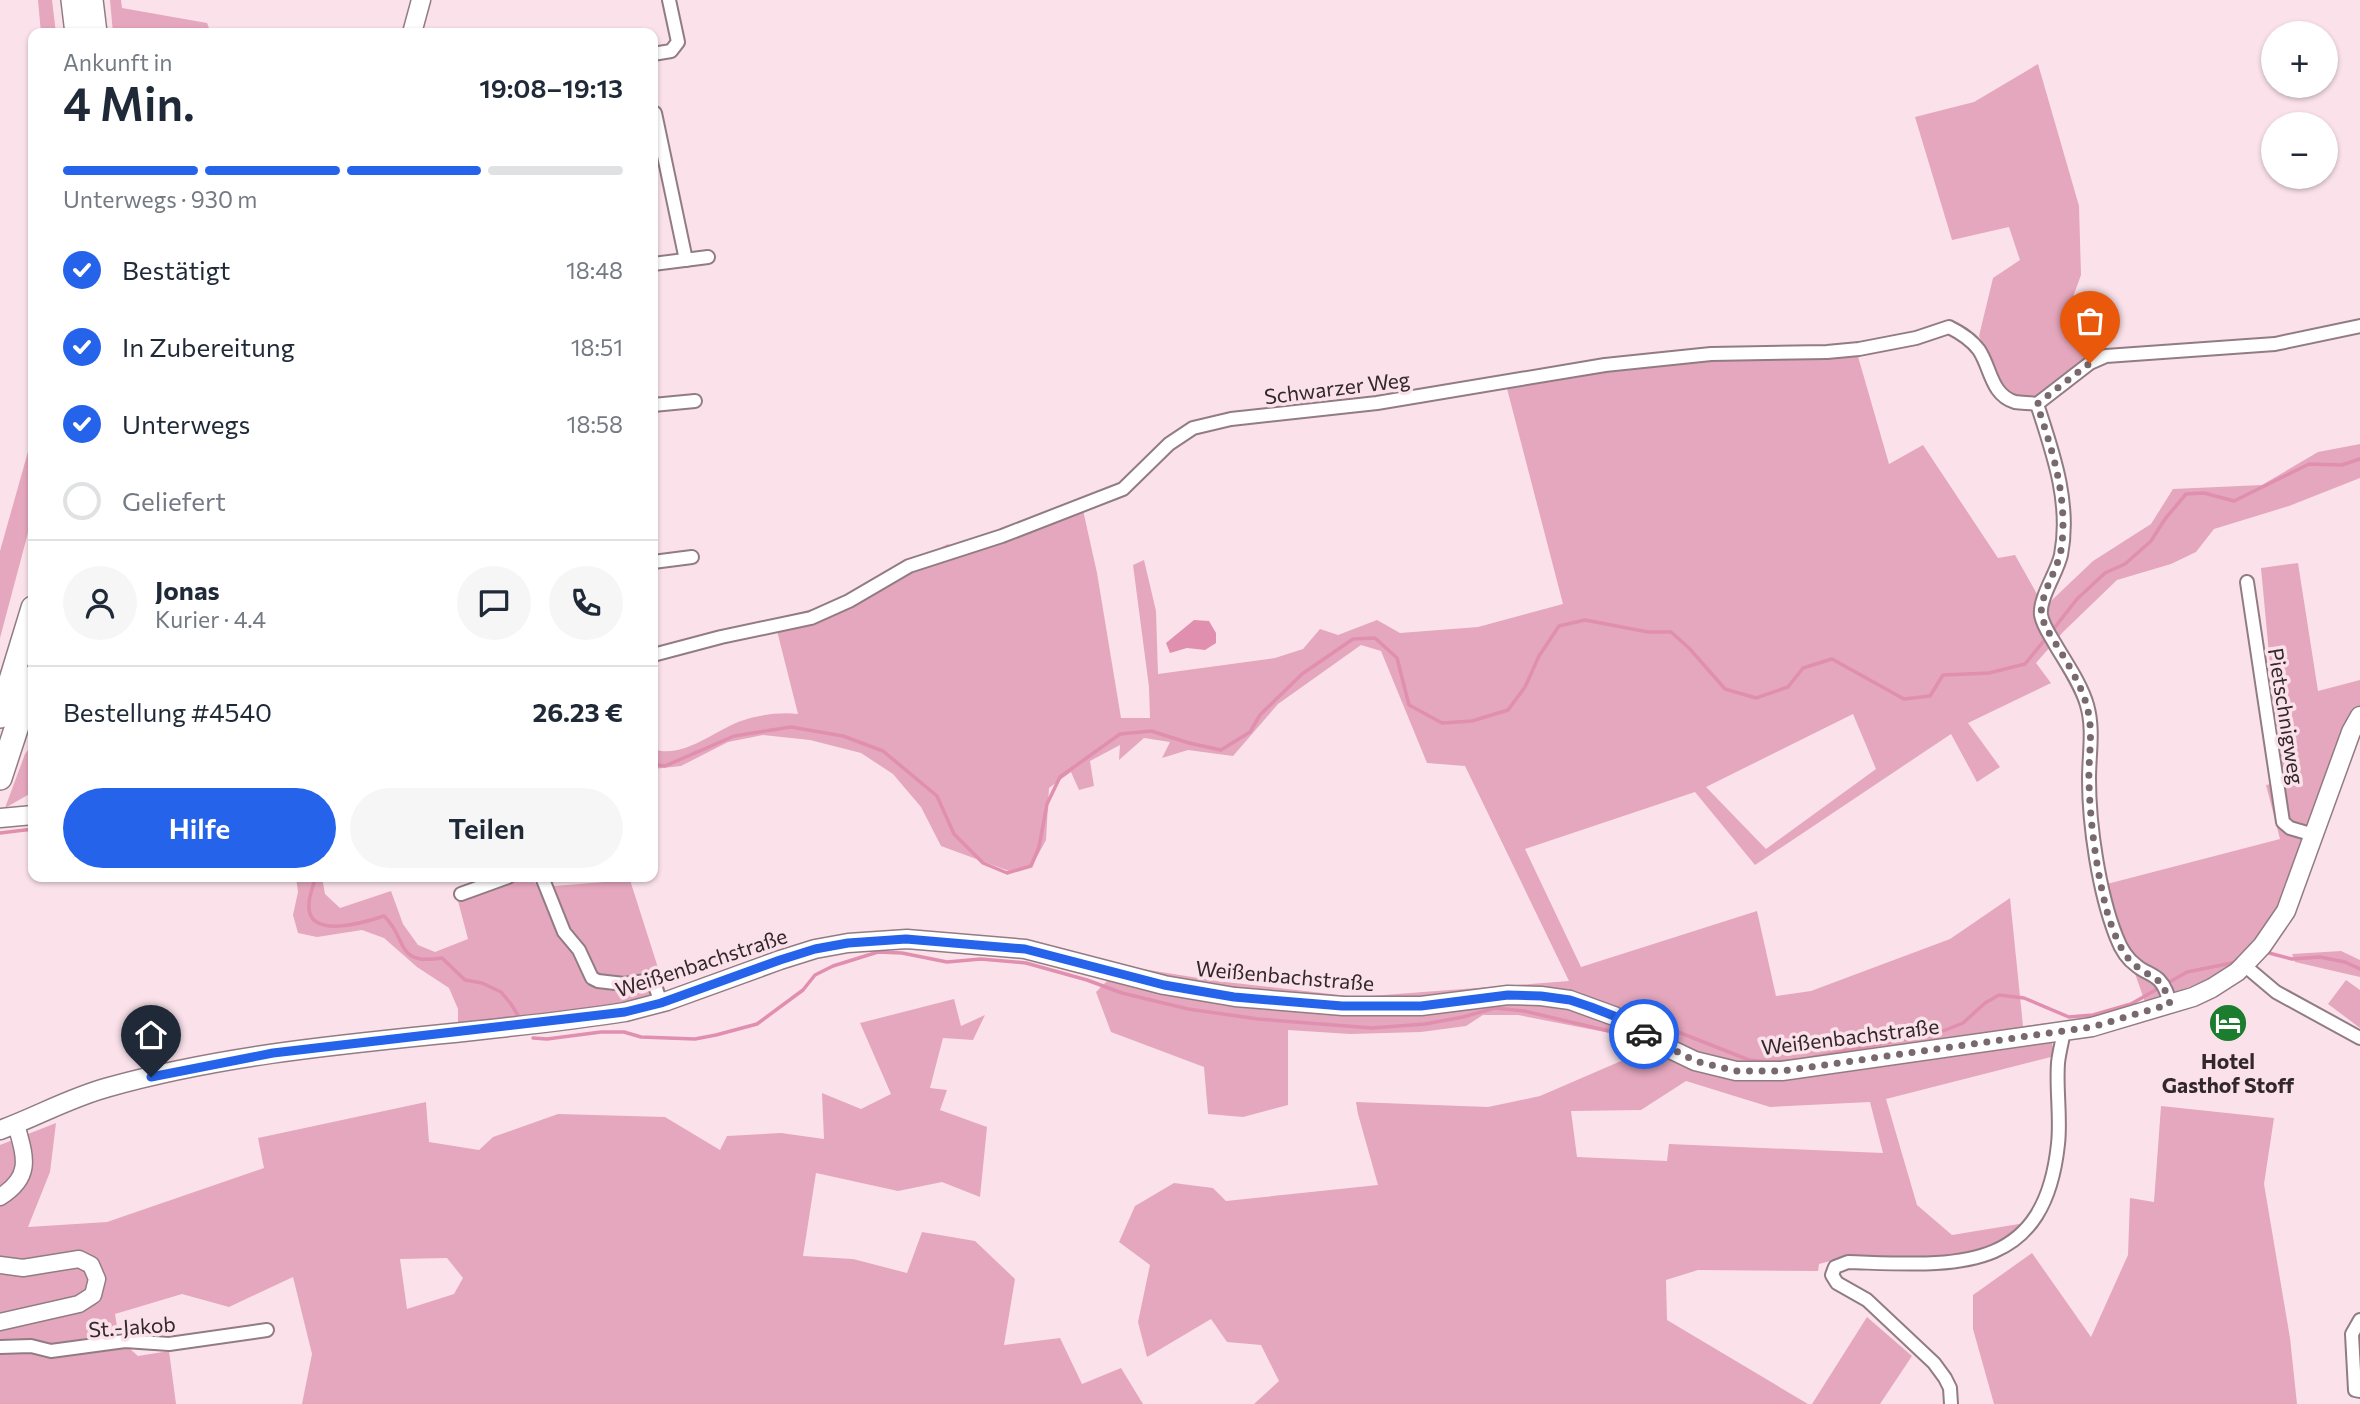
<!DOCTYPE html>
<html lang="de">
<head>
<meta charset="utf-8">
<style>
	:root { --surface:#fff; --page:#f6f6f7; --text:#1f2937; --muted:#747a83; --line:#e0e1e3; --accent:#2563eb }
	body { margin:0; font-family:Commissioner,sans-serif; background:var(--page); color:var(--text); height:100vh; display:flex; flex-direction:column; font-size:26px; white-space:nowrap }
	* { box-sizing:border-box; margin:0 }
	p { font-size:23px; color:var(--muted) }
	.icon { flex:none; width:38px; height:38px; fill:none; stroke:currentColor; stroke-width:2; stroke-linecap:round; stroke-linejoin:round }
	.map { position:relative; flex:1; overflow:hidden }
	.panel { position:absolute; left:28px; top:28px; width:630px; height:854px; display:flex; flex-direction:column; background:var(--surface); border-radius:14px; box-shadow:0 2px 5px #0004 }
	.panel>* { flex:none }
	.fabs { position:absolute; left:2261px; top:21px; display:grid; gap:14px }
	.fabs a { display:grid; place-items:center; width:77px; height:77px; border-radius:50%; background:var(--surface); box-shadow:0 2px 5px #0004; font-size:35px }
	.pin { position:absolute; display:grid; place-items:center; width:60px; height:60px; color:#fff; margin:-72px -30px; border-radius:50% 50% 50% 0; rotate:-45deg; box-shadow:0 0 7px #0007 }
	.pin .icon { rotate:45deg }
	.courier { position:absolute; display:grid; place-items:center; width:70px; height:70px; margin:-35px; border:5px solid #2563eb; border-radius:50%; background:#fff; color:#222; box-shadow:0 2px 9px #0007 }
	.head em { font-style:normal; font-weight:600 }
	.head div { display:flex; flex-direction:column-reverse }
	.head { display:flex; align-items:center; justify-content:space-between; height:119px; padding:0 35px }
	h1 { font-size:46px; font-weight:600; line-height:52px }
	.bar { display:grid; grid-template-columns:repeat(4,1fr); gap:10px 7px; align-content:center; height:84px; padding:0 35px }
	.bar i { height:9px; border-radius:5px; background:var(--line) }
	.bar .current { background:var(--accent) }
	.bar p { grid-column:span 4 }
	.line { display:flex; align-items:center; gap:18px; padding:0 35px; border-top:2px solid var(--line) }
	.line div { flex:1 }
	.round { display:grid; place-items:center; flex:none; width:74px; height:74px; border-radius:37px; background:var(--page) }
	ol { padding:0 35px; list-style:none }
	li { display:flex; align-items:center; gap:21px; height:77px }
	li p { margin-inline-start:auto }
	li .icon { padding:7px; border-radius:50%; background:var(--accent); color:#fff; stroke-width:4 }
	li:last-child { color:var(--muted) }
	li i { width:38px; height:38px; border:4px solid var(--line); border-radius:50% }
	.primary-button { display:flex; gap:14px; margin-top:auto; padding:14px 35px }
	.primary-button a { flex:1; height:80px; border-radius:42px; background:var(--accent); color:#fff; font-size:28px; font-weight:600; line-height:80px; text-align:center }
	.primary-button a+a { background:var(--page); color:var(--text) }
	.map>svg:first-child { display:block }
</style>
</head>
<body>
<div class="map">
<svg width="2360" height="1404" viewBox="0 0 2360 1404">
	<rect width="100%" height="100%" fill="#fbe2ea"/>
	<g fill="#e5a7bd" fill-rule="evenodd">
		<polygon points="38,0 52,0 56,33 41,33"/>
		<polygon points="110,0 121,0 122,8 207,23 211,33 113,33"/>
		<polygon points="2038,64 2079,206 2081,275 2062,327 2095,356 2038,397 2015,398 2004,390 1979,336 1993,278 2020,260 2009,227 1952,240 1915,117 1974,102"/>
		<path d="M1707,347L1857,353L1889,464L1923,445L1998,558L2015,555L2046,610L2052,600L2093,561L2151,524L2173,489L2262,485L2318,452L2360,444V478L2289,506L2214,529L2196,552L2171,564L2117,580L2063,632L2036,663L2051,683L1968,723L2000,767L1977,782L1951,734L1755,865L1695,792L1525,849L1581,967L1757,911L1776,996L1811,991L1950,939L2010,898L2023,1026L2047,1023L2055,1056L1886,1099L1917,1205L1952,1235L2025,1223L1996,1247L1940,1263L1845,1257L1819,1264L1818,1271L1698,1270L1666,1280L1667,1320L1808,1404H1254L1279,1381L1261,1345L1227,1342L1211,1319L1147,1357L1138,1322L1150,1265L1119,1242L1135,1206L1174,1183L1213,1188L1226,1201L1378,1185L1358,1114L1356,1102L1488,1107L1540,1096L1628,1058L1643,1047L1610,1033L1518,1015H1483L1466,1026L1421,1032L1350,1034L1288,1030V1105L1243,1117L1208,1114L1204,1067L1111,1032L1096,992L1119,969L1130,967L1217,981L1357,997L1569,981L1465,766L1427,763L1381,651L1361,645L1278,704L1233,756L1188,750L1162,758L1170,742L1144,738L1119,760L1120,745L1090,761L1094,786L1079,790L1071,772L1049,788L1046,840L1033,864L1009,871L941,846L921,807L893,774L861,753L810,740L763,735L728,742L681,766L653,769V749C684,760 715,729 744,720C760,715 780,712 798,714L774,619L828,605L948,544L958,555L1083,510L1097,573L1121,718H1150L1149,687L1133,565L1144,560L1156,611L1158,674L1275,658L1303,649L1320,629L1338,635L1377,620L1400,633L1478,627L1563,604L1504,377ZM1853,714L1876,769L1766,849L1706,787ZM1686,1081L1770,1107L1870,1102L1883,1153L1669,1144L1667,1161L1577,1157L1571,1111L1641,1110Z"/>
		<polygon points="33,434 33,514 0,638 0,551"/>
		<polygon points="2298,563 2318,691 2360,680 2360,707 2334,755 2276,913 2253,949 2232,969 2146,1005 2110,902 2107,884 2280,839 2266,785 2281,782 2261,568"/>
		<polygon points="33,743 33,792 5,808 25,754"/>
		<polygon points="296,877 322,877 325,894 340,908 391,891 403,924 418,945 435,952 468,939 458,901 523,877 526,877 541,887 630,880 667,996 612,1012 458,1027 458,1009 449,988 417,967 384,938 362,930 317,937 298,933 293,915 298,892"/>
		<polygon points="2341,951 2360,960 2360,977 2295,962 2292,954"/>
		<polygon points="2346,980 2360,990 2360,1028 2328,1004"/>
		<path d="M954,999L961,1026L985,1015L973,1040L943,1038L930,1088L947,1090L940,1110L987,1127L980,1197L942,1182L898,1191L816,1173L803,1256L853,1259L907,1273L922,1232L975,1241L1015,1279L1004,1345L1060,1338L1082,1384L1121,1368L1143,1404H302L312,1354L293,1277L229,1307L182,1294L115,1314L119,1339L138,1356L169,1351L176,1404H0V1145L56,1123L50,1172L28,1227L107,1222L264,1168L258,1138L426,1102L429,1142L479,1150L493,1137L558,1114L665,1117L720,1150L727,1136L781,1133L824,1139L822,1093L861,1109L891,1094L860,1023ZM447,1258L463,1278L454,1294L407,1309L400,1259Z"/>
		<polygon points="2161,1106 2274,1118 2264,1184 2290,1338 2297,1404 1994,1404 1973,1329 1973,1295 2032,1253 2091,1337 2128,1255 2130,1198 2154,1202"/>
		<polygon points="1867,1317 1912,1356 1880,1404 1812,1404"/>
	</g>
	<polygon fill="#e18fae" points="1194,620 1209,621 1216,633 1216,643 1205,650 1187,648 1170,653 1166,643"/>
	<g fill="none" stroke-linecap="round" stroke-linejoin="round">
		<g stroke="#e18fae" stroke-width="3.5">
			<polyline points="2052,631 2077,599 2105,573 2125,564 2151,541 2165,519 2186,494 2204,493 2234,501 2309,464 2342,465 2360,459"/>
			<polyline points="653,764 665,766 734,736 791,727 843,736 883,751 937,796 954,834 983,863 1007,873 1031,866 1039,847 1047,804 1060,777 1120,734 1151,731 1189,743 1221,750 1250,732 1260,715 1302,674 1353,639 1375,638 1397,658 1409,705 1442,723 1472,721 1508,710 1525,687 1539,656 1559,626 1585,620 1648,632 1671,632 1689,648 1725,689 1756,698 1788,687 1803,668 1832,659 1904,699 1930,696 1943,675 1989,673 2025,664 2047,637"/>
			<polyline points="0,833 33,829"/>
			<path d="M315,877C314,886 309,895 309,904C306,941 366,922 384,916C408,938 394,966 442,958L465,980L482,983L501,992L511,1004L519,1017"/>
			<polyline points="2269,953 2292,959 2320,957 2345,962 2360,969"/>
			<polyline points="1648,1028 1663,1026 1749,1060 1770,1062 1800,1060 1943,1031 1963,1023 1985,1003 1999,995 2024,998 2069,1017 2093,1015 2131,1004 2187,972 2237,962"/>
			<polyline points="533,1038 547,1039 601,1032 624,1032 641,1037 695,1039 716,1035 757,1024 803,990 815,975 833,966 878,952 902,953 947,962 981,959 1026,963 1087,980 1122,993 1188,1009 1258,1019 1372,1028 1425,1024 1463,1017 1495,1008 1524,1011 1626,1035"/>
		</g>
		<g stroke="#927c83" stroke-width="16">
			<g id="minor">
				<polyline points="653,54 671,51 678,42 669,0"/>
				<polyline points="655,113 686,260"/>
				<polyline points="653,264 708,257"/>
				<path d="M2037,404C2053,453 2071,503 2061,555C2057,573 2039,598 2041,615C2043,626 2050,635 2055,644C2066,663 2081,684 2087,705C2094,729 2089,754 2089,779C2089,826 2099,892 2116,936C2120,947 2127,959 2137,966C2144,972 2153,974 2159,980C2166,987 2168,996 2170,1004"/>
				<polyline points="2037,404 2090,363 2106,356 2275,344 2360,326"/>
				<polyline points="653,405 695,401"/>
				<polyline points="653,562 692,557"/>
				<polyline points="2247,582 2283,822 2290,828 2314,835"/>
				<path d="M653,655L721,637L811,618L849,601L909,566L1002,536L1123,489L1169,444L1193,428L1231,419L1377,403L1605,365L1711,354L1827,352L1859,349L1916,338L1949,327C1961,333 1971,339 1979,350C1991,368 1991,395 2015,402C2022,403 2030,403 2037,404"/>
				<polyline points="542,877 564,932 579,950 592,978 598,981 624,984 653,980 661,1003"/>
				<polyline points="461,894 508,877"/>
				<polyline points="2244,965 2276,992 2360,1038"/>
				<polyline points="2360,1320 2352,1334 2355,1390 2360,1391"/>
				<polyline points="0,1347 31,1346 51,1351 125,1341 169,1344 267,1330"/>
				<path d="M1951,1404L1950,1388L1945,1378L1934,1363L1867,1300L1837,1283L1832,1275L1835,1267L1848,1262C1953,1265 2044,1277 2058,1144C2061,1117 2056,1090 2058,1063C2059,1053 2062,1042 2064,1031"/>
			</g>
		</g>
		<g stroke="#927c83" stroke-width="19">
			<g id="tertiary">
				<path d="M0,1197C33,1176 25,1157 16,1124"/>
				<polyline points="0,1265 23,1268 79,1259 91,1265 97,1279 93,1295 79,1304 0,1322"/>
			</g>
		</g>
		<g stroke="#927c83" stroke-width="21">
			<g id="secondary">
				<polyline points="412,33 421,0"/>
				<polyline points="0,818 33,815"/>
				<path d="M0,1130C36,1117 71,1097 109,1087C277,1040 454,1039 625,1012L667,1001L780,960L815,949L848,943L907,939L1025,949L1164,985L1235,997L1343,1006H1421L1508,995L1541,996L1570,1000L1614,1016L1670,1049L1695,1061L1736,1071H1782L2092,1027L2193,997L2212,988L2237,972L2244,965L2262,946L2286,911L2351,732L2360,716"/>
			</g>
		</g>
		<g stroke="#927c83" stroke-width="26">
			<g id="motorway">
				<polyline points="73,0 77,33"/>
				<polyline points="91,0 95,33"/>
				<polyline points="0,716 33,608"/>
				<polyline points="0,778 33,677"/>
			</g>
		</g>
		<use href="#minor" stroke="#fff" stroke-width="12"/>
		<use href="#tertiary" stroke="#fff" stroke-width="16"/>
		<use href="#secondary" stroke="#fff" stroke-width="18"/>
		<use href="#motorway" stroke="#fff" stroke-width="23"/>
	</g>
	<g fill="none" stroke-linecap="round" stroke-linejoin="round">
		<path stroke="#78696e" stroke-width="7" stroke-dasharray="0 12.6" d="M1644,1034L1695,1061L1736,1071H1782L2092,1027L2170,1004C2161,975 2157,982 2136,966C2121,954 2114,933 2108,915C2097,875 2090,823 2089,782C2088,757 2094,732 2087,707C2081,681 2059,650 2045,626C2043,619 2040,612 2042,605C2046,583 2060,566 2062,543C2067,494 2052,450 2037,404L2090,363"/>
		<polyline stroke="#2563eb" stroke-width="9" points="151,1077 273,1053 625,1012 661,1003 780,960 815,949 848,943 906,939 1025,949 1164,985 1234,997 1342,1006 1421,1006 1508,995 1541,996 1570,1000 1591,1007 1614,1016 1644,1034"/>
	</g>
	<defs>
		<g id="hotel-disc" transform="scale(2.0125)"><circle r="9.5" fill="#1d7d2f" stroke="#fbe2ea"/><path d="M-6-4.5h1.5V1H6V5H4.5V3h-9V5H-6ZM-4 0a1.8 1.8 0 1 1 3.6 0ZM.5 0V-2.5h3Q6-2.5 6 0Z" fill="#fff"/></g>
	</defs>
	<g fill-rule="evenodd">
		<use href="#hotel-disc" x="2228" y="1023"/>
	</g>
	<g text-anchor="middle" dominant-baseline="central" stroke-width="7" stroke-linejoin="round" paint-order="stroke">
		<g font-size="21" fill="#32282b" stroke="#fbe2ea">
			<text transform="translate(1337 387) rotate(-7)">Schwarzer Weg</text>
			<text transform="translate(2287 716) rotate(81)">Pietschnigweg</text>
			<text transform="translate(701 962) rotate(-18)">Weißenbachstraße</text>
			<text transform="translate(1285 975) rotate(5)">Weißenbachstraße</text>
			<text transform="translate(1850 1036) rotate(-7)">Weißenbachstraße</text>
			<text transform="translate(132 1326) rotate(-4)">St.-Jakob</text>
		</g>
		<g font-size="21" font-weight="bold" fill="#32282b" stroke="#fbe2ea">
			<text x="2228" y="1060">Hotel<tspan x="2228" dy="24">Gasthof Stoff</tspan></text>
		</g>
	</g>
</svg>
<div class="fabs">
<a>+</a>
<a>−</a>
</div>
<div class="pin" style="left:2090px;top:363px;background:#ea580c"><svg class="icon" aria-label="bag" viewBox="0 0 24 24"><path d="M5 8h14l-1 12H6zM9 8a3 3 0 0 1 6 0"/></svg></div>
<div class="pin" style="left:151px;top:1077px;background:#1f2937"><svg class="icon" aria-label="home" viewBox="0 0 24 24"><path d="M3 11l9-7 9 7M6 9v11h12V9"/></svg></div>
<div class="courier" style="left:1644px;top:1034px"><svg class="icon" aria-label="car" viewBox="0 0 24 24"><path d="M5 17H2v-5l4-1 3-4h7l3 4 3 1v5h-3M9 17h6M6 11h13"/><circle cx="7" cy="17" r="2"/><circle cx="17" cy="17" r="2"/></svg></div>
<section class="panel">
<div class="head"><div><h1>4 Min.</h1><p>Ankunft in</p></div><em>19:08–19:13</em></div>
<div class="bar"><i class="current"></i><i class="current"></i><i class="current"></i><i></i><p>Unterwegs · 930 m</p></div>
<ol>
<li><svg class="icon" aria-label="check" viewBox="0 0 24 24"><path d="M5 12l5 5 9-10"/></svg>Bestätigt<p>18:48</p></li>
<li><svg class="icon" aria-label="check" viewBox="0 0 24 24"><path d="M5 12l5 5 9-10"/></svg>In Zubereitung<p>18:51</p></li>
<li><svg class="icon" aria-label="check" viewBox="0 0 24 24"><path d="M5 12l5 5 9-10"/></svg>Unterwegs<p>18:58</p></li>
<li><i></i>Geliefert</li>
</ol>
<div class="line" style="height:126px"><a class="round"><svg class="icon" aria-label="person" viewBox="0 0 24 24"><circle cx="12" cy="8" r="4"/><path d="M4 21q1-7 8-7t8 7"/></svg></a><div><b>Jonas</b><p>Kurier · 4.4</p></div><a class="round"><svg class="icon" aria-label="chat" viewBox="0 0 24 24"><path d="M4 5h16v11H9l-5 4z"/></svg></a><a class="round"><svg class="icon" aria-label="phone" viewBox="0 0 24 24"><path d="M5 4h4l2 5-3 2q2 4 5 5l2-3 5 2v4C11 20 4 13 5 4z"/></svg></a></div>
<div class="line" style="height:91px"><div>Bestellung #4540</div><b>26.23 €</b></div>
<div class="primary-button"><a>Hilfe</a><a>Teilen</a></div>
</section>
</div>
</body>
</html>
